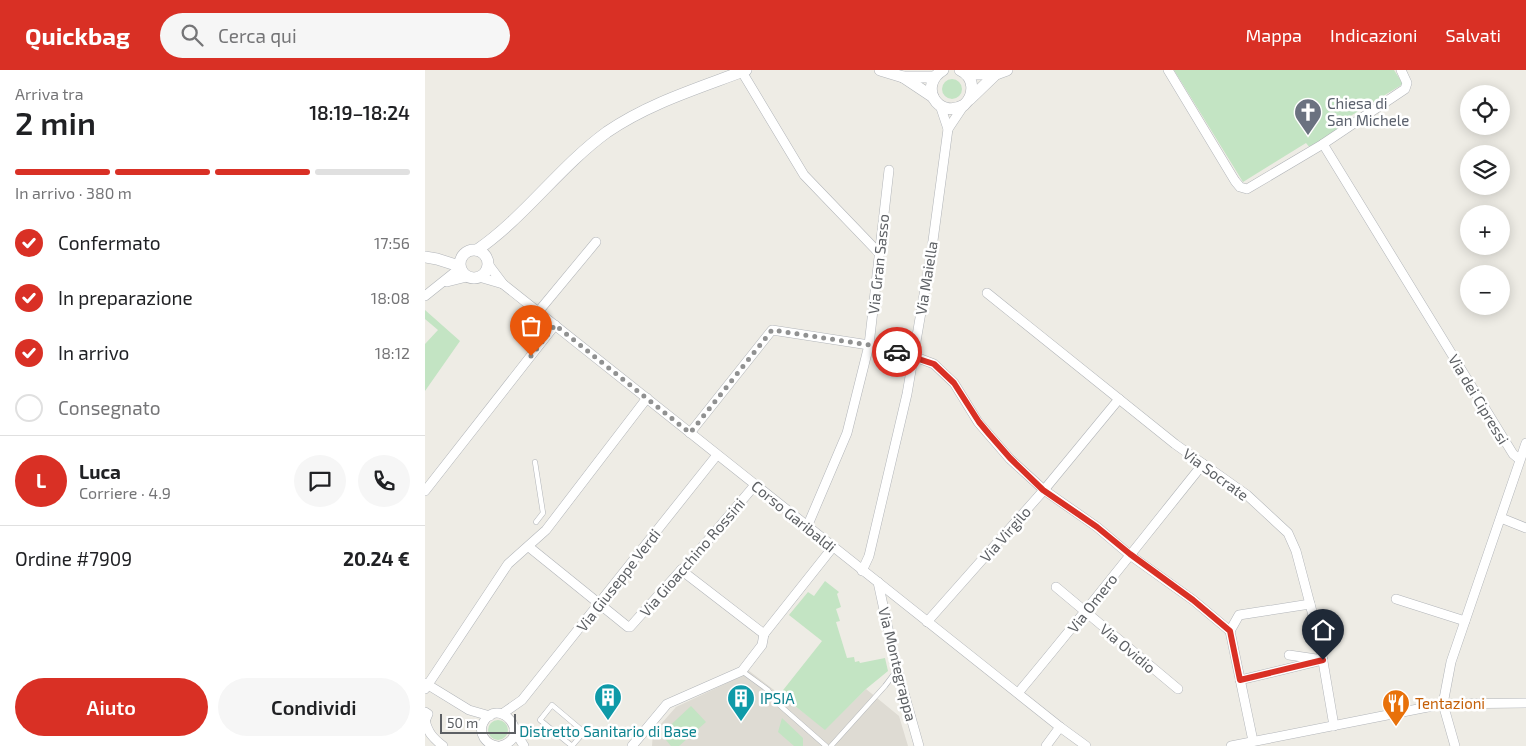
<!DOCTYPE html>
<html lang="it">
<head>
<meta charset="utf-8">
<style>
	:root { --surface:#fff; --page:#f6f6f6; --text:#202124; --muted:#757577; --line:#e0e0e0; --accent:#d93025 }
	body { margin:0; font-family:"Exo 2",sans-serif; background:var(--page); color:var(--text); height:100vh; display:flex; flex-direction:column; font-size:19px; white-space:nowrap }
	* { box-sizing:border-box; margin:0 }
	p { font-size:16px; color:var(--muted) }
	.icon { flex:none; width:28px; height:28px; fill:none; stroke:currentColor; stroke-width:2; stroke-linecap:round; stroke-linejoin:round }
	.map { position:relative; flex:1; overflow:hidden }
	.side { display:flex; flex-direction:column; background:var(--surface); width:425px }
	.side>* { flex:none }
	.buttons { position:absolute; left:1035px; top:15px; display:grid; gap:10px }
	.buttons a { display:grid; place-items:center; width:50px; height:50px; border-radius:50%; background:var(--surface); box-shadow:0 2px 12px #0003; font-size:25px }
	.scale { position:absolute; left:15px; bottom:12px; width:76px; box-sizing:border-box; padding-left:5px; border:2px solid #5d6064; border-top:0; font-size:14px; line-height:18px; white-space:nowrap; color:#5d6064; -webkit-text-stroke:4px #fff; paint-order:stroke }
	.pin { position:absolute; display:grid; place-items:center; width:42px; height:42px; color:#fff; margin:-51px -21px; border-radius:50% 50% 50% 0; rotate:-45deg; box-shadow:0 0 5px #0007 }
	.pin .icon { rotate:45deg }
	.courier { position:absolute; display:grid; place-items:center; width:50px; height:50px; margin:-25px; border:4px solid #d93025; border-radius:50%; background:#fff; color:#222; box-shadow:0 1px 6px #0007 }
	.head em { font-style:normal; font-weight:600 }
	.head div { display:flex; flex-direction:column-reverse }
	.head { display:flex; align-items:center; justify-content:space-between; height:85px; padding:0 15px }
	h1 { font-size:32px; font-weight:600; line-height:38px }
	.bar { display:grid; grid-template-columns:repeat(4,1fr); gap:8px 5px; align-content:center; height:60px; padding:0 15px }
	.bar i { height:6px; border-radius:4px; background:var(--line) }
	.bar .active { background:var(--accent) }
	.bar p { grid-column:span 4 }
	.line { display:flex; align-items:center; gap:12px; padding:0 15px; border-top:1px solid var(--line) }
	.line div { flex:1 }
	.round { display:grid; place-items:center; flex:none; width:52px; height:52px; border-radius:26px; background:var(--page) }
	ol { padding:0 15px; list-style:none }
	li { display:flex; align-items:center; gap:15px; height:55px }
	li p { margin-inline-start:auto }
	li .icon { padding:5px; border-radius:50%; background:var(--accent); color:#fff; stroke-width:4 }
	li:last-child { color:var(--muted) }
	li i { width:28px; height:28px; border:2px solid var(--line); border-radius:50% }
	.primary-button { display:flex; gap:10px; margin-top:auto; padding:10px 15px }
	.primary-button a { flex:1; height:58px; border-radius:30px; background:var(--accent); color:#fff; font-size:20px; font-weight:600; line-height:58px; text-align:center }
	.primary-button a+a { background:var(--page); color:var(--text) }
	header { display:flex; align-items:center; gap:30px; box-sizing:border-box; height:70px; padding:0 25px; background:var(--accent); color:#fff }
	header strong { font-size:24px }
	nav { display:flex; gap:28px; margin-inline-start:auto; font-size:18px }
	.search { width:350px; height:45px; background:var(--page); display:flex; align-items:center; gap:12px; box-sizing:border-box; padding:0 18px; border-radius:28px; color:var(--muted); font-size:19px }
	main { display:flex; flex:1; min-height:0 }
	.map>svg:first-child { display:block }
</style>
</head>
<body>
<header>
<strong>Quickbag</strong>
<div class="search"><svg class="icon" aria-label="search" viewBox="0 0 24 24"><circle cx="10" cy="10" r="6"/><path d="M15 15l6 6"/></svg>Cerca qui</div>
<nav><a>Mappa</a><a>Indicazioni</a><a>Salvati</a></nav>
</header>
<main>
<section class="side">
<div class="head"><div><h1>2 min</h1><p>Arriva tra</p></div><em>18:19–18:24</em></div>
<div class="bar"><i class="active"></i><i class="active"></i><i class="active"></i><i></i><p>In arrivo · 380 m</p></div>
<ol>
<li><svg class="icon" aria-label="check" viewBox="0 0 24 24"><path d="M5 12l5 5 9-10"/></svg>Confermato<p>17:56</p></li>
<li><svg class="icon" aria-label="check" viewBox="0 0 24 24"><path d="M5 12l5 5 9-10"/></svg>In preparazione<p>18:08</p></li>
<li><svg class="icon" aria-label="check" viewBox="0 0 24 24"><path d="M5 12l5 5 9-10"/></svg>In arrivo<p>18:12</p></li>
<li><i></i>Consegnato</li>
</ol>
<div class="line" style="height:90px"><b class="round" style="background:var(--accent);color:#fff">L</b><div><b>Luca</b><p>Corriere · 4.9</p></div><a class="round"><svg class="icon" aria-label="chat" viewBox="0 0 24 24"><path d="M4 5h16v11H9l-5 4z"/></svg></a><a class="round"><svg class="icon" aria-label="phone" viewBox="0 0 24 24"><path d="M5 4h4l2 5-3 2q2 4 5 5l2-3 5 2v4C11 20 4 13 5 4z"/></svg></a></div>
<div class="line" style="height:65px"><div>Ordine #7909</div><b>20.24 €</b></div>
<div class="primary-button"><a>Aiuto</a><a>Condividi</a></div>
</section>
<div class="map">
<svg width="1101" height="676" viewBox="0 0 1101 676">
	<rect width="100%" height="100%" fill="#eeece5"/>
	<polygon fill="#dedbd3" points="323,600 400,659 441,619 474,646 483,676 227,676 228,663 251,637 321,604"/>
	<g fill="#c3e4c3">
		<polygon points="749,0 969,0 978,14 914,53 918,60 886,79 881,73 818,112"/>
		<circle cx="527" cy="19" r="10"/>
		<polygon points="0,240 35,271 0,321 0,274 13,260 0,249"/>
		<polygon points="400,511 414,522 412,524 416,537 411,539 415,551 411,552 422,588 429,587 430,592 434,591 435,593 460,588 463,601 441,619 400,660 355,624 397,571 364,545 383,522 389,526"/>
		<polygon points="266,636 281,652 254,676 246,676 236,664"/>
		<polygon points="357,648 378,668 378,676 369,676 353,662"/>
		<circle cx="73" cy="660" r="10"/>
	</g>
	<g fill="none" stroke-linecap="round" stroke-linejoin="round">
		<g stroke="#b2b5b9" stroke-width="5.5">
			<g id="service">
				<polyline points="110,392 118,443 111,452"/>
				<polyline points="317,601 343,620 351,632 401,676"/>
				<polygon points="127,635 159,662 147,676 115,650"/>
				<polyline points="406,676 460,616 472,600"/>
			</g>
		</g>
		<g stroke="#b2b5b9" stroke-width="10">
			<g id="minor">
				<polyline points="743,0 810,111 815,117 822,119 898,74 980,19 982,13 976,0"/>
				<polyline points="317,2 379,105 454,183"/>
				<polyline points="523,59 539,35"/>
				<polyline points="898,74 1088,384 1094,389"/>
				<polyline points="63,194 78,214 635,657 661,676"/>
				<polyline points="54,207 78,214"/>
				<polyline points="22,212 42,207"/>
				<polyline points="562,223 750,374 822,425 863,463 871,481 894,568 909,656"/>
				<polyline points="0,226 35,198"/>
				<polyline points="113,242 171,172"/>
				<polyline points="265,363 347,260 444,275 488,286 509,294 529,313 553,352 585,389 619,420 672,457 705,485 768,530 805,561"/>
				<polyline points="0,421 130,255"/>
				<polyline points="1076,448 1101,458"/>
				<polyline points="382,457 422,363 444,275 464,100"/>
				<polyline points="104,477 203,557 205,557 256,500 262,495 330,415"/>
				<polyline points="256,500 339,564"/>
				<polyline points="437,501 444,486 482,324 507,178 523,59 515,35"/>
				<polyline points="453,512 470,591 494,676"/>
				<polyline points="631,517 753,619"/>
				<polyline points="971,529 1040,551"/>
				<polyline points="502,552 619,420 694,329"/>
				<polyline points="805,561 828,671"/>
				<polyline points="805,561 814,545 885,534"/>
				<polyline points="339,564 408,477"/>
				<polyline points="815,610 898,590 864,585"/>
				<polyline points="0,613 44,640 65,646"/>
				<polyline points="0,619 83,494 121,460 222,328"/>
				<path d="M593,623C656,548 716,471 778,394"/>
				<polyline points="0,642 3,644 0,651"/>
				<polyline points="77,644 97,630 292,385"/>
				<path d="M0,650C3,663 8,668 18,676"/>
				<polyline points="89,660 99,676"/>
				<path d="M72,676C61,674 53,664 58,653C73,624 110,667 75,676"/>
				<polyline points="207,676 242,634 317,601 337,575 339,564"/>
				<polyline points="621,676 635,657"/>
				<polyline points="806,676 1018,634 1101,633"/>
				<polyline points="1030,676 1018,634 1026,592 1101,373"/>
			</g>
		</g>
		<g stroke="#b2b5b9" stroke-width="12">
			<g id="tertiary">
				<polyline points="455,0 478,7 509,7"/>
				<path d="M518,0C493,15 512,50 539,35C550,25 550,7 535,0"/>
				<polyline points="541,4 571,4 582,0"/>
				<polyline points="478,7 508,27"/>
				<polyline points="545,29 571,4"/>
				<circle cx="49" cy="194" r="14"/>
				<path d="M52,180C100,147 134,97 182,62C224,33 274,18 321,0"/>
				<polyline points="0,187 12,189 34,196"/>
			</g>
		</g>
		<use href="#service" stroke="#fff" stroke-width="4.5"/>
		<use href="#minor" stroke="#fff" stroke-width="9"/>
		<use href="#tertiary" stroke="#fff" stroke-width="11"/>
	</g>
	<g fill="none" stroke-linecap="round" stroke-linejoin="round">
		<polyline stroke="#909191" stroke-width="5" stroke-dasharray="0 9" points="106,286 130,255 265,363 347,260 444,275 472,282"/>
		<polyline stroke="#d93025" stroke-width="6" points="472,282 509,294 529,313 554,352 564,364 585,388 618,420 672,457 705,484 768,530 805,561 815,610 898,590"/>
	</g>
	<defs>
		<g id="church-pin" transform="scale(1.4375)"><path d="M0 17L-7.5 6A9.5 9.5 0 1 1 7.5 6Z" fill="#6b7280" stroke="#fff"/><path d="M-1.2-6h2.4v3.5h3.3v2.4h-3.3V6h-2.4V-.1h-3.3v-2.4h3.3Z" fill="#fff"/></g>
		<g id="building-pin" transform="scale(1.4375)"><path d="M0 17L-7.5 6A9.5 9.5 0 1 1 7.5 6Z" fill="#0f9aa8" stroke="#fff"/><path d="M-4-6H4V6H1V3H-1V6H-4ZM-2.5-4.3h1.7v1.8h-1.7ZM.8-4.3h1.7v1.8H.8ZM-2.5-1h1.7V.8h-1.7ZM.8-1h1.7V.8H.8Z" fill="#fff"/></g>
		<g id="restaurant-pin" transform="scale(1.4375)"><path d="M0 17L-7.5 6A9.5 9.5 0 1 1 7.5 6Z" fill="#e8710a" stroke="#fff"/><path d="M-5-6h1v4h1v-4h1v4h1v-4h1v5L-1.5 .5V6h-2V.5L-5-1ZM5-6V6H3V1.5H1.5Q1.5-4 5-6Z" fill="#fff"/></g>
	</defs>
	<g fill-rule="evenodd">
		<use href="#church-pin" x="883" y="42"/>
		<use href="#building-pin" x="183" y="627"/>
		<use href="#building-pin" x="316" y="628"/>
		<use href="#restaurant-pin" x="971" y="633"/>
	</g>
	<g text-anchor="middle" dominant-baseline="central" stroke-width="5" stroke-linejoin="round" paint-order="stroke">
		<g font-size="15" fill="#5b616d" stroke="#fff" text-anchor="start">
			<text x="902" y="33">Chiesa di<tspan x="902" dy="17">San Michele</tspan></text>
		</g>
		<g font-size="15" fill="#5d6064" stroke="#fff">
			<text transform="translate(453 194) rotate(-84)">Via Gran Sasso</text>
			<text transform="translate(501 208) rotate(-81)">Via Maiella</text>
			<text transform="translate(1054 329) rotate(59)">Via dei Cipressi</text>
			<text transform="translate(791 404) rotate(36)">Via Socrate</text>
			<text transform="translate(369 446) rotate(39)">Corso Garibaldi</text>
			<text transform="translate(580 464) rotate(-49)">Via Virgilo</text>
			<text transform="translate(267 487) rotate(-49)">Via Gioacchino Rossini</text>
			<text transform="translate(193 510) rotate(-52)">Via Giuseppe Verdi</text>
			<text transform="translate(667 533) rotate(-52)">Via Omero</text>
			<text transform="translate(703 578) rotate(40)">Via Ovidio</text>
			<text transform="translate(473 594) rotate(76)">Via Montegrappa</text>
		</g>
		<g font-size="15" fill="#0d838f" stroke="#fff" text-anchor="start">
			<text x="335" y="628">IPSIA</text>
			<text x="183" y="661" text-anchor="middle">Distretto Sanitario di Base</text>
		</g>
		<g font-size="15" fill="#c56008" stroke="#fff" text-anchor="start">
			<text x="990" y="633">Tentazioni</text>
		</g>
	</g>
</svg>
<div class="buttons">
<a><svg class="icon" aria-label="locate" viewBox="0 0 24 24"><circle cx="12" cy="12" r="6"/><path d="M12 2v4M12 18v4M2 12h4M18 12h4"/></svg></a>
<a><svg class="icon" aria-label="layers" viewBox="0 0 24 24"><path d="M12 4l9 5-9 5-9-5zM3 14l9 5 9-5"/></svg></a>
<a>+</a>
<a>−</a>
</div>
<div class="scale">50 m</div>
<div class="pin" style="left:106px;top:286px;background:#ea580c"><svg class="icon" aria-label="bag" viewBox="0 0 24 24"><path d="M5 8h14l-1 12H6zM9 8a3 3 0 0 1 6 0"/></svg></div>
<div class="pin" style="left:898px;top:590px;background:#1f2937"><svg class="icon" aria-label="home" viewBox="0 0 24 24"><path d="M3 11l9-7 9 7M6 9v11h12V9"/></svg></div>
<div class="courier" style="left:472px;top:282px"><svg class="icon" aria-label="car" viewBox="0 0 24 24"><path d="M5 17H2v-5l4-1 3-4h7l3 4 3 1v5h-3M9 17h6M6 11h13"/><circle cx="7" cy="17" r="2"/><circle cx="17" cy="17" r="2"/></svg></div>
</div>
</main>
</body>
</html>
